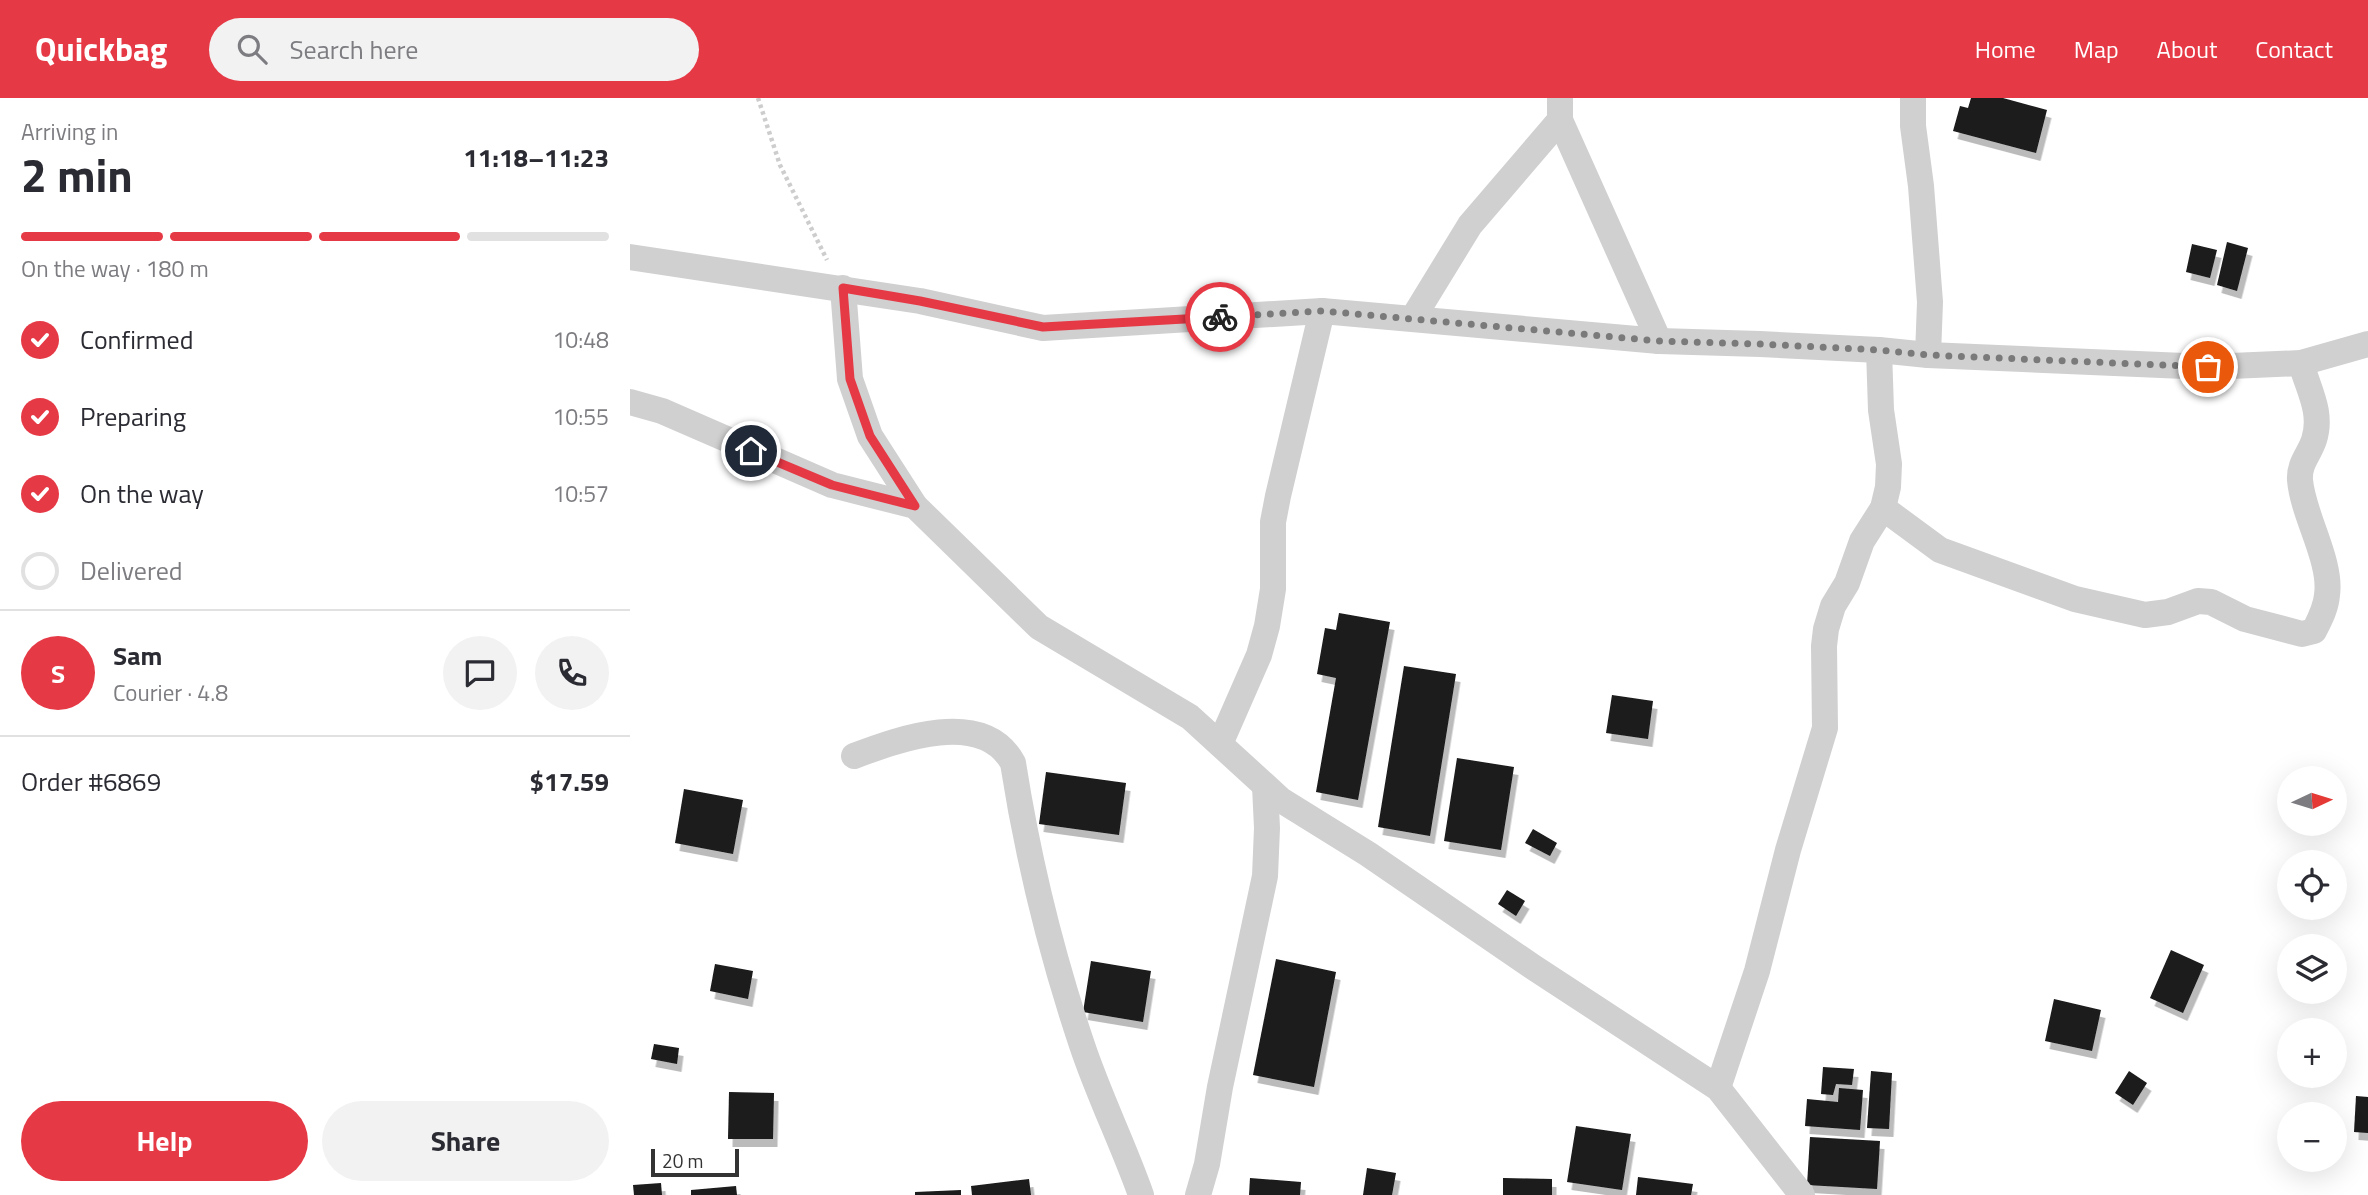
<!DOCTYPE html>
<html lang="en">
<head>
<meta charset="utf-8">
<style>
	:root { --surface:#fff; --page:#f2f2f3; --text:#2b2b33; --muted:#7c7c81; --line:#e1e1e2; --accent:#e63946 }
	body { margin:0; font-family:"Titillium Web",sans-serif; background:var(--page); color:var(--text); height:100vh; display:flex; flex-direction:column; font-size:26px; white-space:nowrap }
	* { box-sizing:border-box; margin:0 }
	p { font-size:23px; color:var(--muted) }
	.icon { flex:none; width:38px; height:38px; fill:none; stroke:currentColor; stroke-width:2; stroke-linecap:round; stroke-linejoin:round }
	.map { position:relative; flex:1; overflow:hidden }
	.panel { display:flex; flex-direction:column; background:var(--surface); width:630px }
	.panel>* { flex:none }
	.needle { width:46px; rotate:86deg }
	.controls { position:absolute; left:1647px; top:668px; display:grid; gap:14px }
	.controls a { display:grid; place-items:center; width:70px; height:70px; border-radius:50%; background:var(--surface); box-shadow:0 7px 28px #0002; font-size:35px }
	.scale { position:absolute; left:21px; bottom:18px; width:88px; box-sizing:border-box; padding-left:7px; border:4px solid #333; border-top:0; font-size:19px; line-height:24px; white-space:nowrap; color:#333; -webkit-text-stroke:5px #fff; paint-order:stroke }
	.pin { position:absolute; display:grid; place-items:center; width:60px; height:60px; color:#fff; margin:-30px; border:4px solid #fff; border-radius:50%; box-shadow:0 2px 7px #0007 }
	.courier { position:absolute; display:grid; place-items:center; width:70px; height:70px; margin:-35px; border:5px solid #e63946; border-radius:50%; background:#fff; color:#222; box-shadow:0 2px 9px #0007 }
	.summary em { font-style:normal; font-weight:700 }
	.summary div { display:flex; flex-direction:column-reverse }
	.summary { display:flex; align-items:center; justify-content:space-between; height:119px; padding:0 21px }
	h1 { font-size:46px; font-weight:700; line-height:52px }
	.bar { display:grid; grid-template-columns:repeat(4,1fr); gap:10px 7px; align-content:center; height:84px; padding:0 21px }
	.bar i { height:9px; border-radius:5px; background:var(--line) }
	.bar .current { background:var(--accent) }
	.bar p { grid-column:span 4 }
	.line { display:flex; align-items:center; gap:18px; padding:0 21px; border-top:2px solid var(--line) }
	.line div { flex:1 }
	.round { display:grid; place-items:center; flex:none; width:74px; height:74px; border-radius:37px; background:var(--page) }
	ol { padding:0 21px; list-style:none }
	li { display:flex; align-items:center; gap:21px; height:77px }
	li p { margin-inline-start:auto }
	li .icon { padding:7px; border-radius:50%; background:var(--accent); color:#fff; stroke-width:4 }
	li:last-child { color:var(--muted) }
	li i { width:38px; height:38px; border:4px solid var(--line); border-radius:50% }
	.button { display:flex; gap:14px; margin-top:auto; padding:14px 21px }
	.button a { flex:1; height:80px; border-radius:42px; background:var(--accent); color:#fff; font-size:28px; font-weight:700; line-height:80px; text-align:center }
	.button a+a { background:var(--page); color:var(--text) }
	header { display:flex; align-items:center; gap:42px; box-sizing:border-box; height:98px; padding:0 35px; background:var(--accent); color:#fff }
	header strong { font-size:33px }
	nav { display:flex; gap:38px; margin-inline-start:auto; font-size:24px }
	.search { width:490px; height:63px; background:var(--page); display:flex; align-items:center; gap:18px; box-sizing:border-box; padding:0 24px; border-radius:38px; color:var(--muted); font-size:26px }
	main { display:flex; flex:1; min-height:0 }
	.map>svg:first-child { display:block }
</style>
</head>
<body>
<header>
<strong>Quickbag</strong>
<div class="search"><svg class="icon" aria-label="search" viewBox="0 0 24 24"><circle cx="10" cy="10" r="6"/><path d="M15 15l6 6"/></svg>Search here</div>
<nav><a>Home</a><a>Map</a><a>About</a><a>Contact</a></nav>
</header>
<main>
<section class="panel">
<div class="summary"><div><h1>2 min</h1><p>Arriving in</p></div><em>11:18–11:23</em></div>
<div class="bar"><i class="current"></i><i class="current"></i><i class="current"></i><i></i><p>On the way · 180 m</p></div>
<ol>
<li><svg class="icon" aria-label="check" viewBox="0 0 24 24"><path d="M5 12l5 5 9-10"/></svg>Confirmed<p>10:48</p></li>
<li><svg class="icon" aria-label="check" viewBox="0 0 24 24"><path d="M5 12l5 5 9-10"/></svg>Preparing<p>10:55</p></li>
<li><svg class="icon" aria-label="check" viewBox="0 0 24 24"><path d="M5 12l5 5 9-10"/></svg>On the way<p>10:57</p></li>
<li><i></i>Delivered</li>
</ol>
<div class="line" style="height:126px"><b class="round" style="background:var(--accent);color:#fff">S</b><div><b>Sam</b><p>Courier · 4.8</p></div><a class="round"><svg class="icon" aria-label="chat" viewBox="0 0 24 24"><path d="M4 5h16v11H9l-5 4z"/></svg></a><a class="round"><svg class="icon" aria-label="phone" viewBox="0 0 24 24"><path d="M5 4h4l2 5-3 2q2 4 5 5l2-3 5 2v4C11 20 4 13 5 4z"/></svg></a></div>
<div class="line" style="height:91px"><div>Order #6869</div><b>$17.59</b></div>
<div class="button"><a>Help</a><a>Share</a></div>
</section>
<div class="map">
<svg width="1738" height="1097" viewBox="0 0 1738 1097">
	<defs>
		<filter id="shadow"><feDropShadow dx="4.5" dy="8" stdDeviation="0" flood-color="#0004"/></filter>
	</defs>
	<rect width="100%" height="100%" fill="#fff"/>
	<g fill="#1a1a1a" filter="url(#shadow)">
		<polygon points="1341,0 1373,0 1417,12 1406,55 1323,33 1330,8 1338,10"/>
		<polygon points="1597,144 1618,150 1607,193 1587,187"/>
		<polygon points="1562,146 1587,152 1580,180 1556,174"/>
		<polygon points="709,515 760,524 728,702 686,694 706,580 687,576 695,530 706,532"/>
		<polygon points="774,568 826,576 800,738 748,729"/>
		<polygon points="982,597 1023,603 1018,641 976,635"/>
		<polygon points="827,660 884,669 871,752 814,743"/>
		<polygon points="416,674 496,685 489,737 409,726"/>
		<polygon points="54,691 113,702 103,756 45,745"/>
		<polygon points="903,731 927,745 920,758 895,745"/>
		<polygon points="877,792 895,803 886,818 868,806"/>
		<polygon points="1541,852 1574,867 1553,915 1520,900"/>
		<polygon points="646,861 706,874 684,989 623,977"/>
		<polygon points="461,863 521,873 513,924 453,914"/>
		<polygon points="85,866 123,873 118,901 80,893"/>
		<polygon points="1424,901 1471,912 1462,953 1415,943"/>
		<polygon points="24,946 49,950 47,966 21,961"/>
		<polygon points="1193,969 1224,971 1222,987 1206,986 1203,997 1191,996"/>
		<polygon points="1241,973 1262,975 1259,1031 1237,1030"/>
		<polygon points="1499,973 1517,985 1503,1007 1485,995"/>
		<polygon points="1209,990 1233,992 1230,1032 1175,1028 1177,1001 1208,1004"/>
		<polygon points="99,994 144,995 143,1041 98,1041"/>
		<polygon points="1726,998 1738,999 1738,1035 1724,1034"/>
		<polygon points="946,1028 1001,1036 992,1092 937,1084"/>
		<polygon points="1180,1039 1250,1043 1247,1091 1177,1087"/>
		<polygon points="737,1070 766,1075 762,1097 733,1097"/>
		<polygon points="1008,1079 1063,1086 1061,1097 1006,1097"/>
		<polygon points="620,1080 671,1084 670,1097 619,1097"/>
		<polygon points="873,1080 922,1081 922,1097 873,1097"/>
		<polygon points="399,1081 401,1097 342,1097 341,1088"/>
		<polygon points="31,1085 32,1097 4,1097 3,1087"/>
		<polygon points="106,1088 107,1097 61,1097 61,1092"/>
		<polygon points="331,1092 331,1097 285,1097 285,1094"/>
	</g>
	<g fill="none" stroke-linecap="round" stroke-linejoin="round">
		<polyline stroke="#cdcdcd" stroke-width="4.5" stroke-dasharray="3.5 3.5" stroke-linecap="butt" points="128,0 150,67 197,162"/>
		<g stroke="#d0d0d0" stroke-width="26">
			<polyline points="930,0 930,22 1029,243"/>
			<polyline points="1283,0 1283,28 1291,88 1300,204 1298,257"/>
			<polyline points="0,159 290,203 413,230 692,213 1029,243 1130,246 1249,252 1298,257 1578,269 1671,265 1738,246"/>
			<polyline points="213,190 220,281 240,338 285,408"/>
			<polyline points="783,220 840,127 930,22"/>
			<polyline points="0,304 32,313 202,387 285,408 409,529 560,619 651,702 738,756 903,869 1088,990 1172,1097"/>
			<path d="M1253,410L1310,452L1445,501L1515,517L1538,514L1568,503L1581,504L1615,521L1672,536L1684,533C1690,521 1696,510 1697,497C1702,463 1673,418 1670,382C1669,365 1679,357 1684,342C1693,314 1678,291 1671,265"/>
			<polyline points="590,646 629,557 637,528 643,491 643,424 648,398 692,213"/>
			<path d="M224,658C269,641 353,610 383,665C398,761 421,855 452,947C469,998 493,1046 511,1097"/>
			<polyline points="1088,990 1127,873 1158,752 1195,630 1194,548 1196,531 1203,508 1217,485 1232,443 1253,410 1258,389 1259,366 1251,312 1249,252"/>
			<polyline points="568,1097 577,1066 590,989 635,778 637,730 635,688"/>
		</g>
	</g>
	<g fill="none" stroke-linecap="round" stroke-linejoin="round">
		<polyline stroke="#7a7a7a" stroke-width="7" stroke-dasharray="0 12.6" points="590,219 692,213 1029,243 1130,246 1249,252 1298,257 1578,269"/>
		<polyline stroke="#e63946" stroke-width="9" points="121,353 202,387 285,408 240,338 220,281 213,190 290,203 413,229 590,219"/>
	</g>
</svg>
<div class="controls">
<a><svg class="needle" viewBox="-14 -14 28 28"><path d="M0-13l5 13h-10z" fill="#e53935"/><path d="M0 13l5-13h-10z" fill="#7c7c81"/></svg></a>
<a><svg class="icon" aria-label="locate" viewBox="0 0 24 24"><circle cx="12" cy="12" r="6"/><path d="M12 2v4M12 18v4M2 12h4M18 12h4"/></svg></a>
<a><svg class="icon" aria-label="layers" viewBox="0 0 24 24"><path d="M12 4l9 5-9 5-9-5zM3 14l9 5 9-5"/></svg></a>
<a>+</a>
<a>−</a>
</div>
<div class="scale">20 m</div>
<div class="pin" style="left:1578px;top:269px;background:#ea580c"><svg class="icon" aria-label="bag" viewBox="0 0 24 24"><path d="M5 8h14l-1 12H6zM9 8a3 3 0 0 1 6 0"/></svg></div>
<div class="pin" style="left:121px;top:353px;background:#1f2937"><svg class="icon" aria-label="home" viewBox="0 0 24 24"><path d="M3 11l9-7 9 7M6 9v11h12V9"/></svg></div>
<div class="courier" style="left:590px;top:219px"><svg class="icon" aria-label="bike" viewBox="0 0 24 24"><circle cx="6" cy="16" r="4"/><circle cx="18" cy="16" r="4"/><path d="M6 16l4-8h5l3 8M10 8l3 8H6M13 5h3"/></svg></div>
</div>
</main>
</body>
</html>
